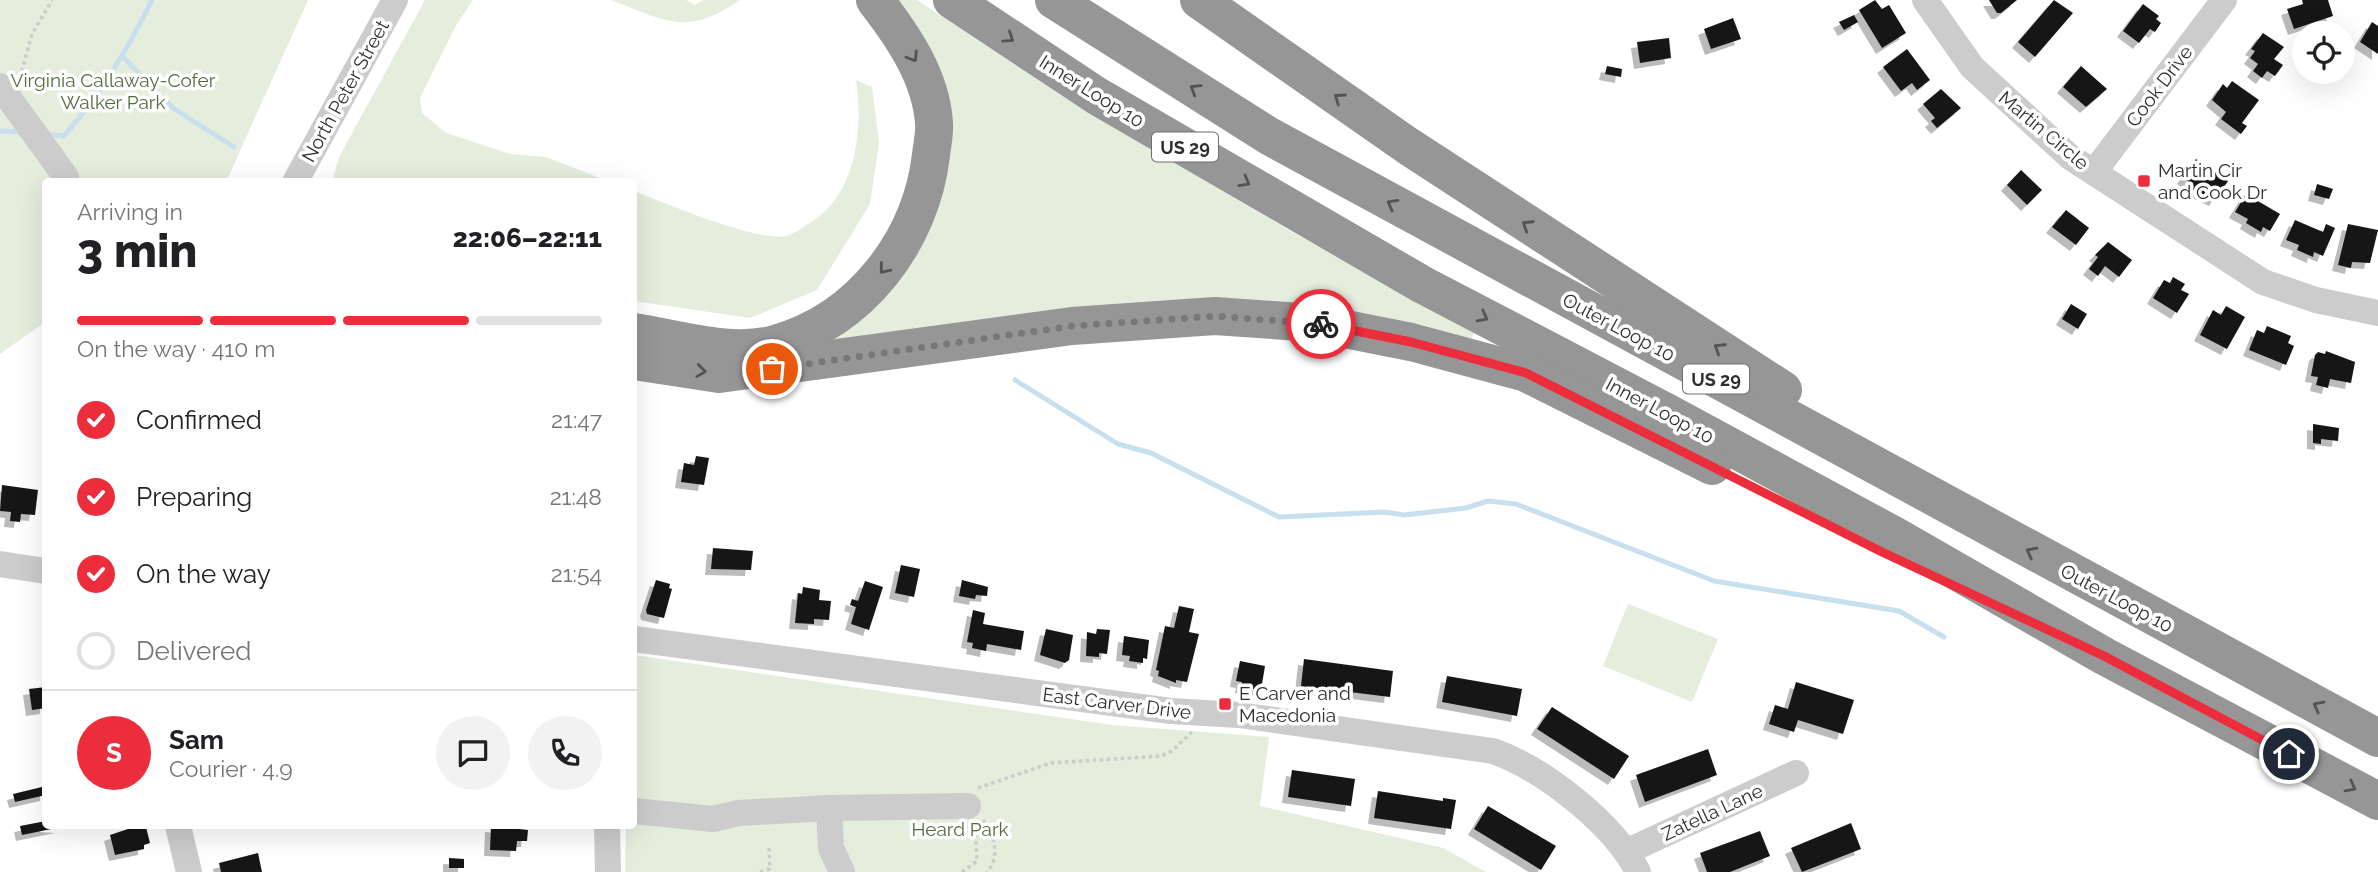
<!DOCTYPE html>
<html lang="en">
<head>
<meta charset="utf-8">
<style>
	:root { --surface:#fff; --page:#f2f2f2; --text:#202124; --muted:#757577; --line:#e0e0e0; --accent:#eb2d3c }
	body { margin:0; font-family:Raleway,sans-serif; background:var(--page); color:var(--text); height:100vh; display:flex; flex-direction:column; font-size:26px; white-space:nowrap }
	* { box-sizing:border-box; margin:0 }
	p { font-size:23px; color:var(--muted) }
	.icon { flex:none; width:38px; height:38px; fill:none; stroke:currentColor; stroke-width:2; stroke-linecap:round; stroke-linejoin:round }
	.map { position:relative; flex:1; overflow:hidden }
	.sheet { position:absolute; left:42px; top:178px; width:595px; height:651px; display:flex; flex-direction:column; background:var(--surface); border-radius:7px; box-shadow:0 7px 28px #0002 }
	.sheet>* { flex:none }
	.tools { position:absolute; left:2292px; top:21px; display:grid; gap:14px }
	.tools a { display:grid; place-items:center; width:63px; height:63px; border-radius:50%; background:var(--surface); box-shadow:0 7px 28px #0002; font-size:35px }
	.pin { position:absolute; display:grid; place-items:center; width:60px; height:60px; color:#fff; margin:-30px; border:4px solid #fff; border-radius:50%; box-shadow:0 2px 7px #0007 }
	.courier { position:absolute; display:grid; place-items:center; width:70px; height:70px; margin:-35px; border:5px solid #eb2d3c; border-radius:50%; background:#fff; color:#222; box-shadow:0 2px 9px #0007 }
	.head em { font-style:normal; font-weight:800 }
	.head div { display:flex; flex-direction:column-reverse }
	.head { display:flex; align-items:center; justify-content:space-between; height:119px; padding:0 35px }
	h1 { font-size:46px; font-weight:800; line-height:52px }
	.bar { display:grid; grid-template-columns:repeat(4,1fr); gap:10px 7px; align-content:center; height:84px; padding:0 35px }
	.bar i { height:9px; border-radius:5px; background:var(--line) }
	.bar .active { background:var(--accent) }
	.bar p { grid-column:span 4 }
	.line { display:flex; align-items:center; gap:18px; padding:0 35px; border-top:2px solid var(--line) }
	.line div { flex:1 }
	.round { display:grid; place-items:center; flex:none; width:74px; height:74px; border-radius:37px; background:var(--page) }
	ol { padding:0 35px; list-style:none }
	li { display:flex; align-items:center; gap:21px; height:77px }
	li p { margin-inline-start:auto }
	li .icon { padding:7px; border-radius:50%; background:var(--accent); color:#fff; stroke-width:4 }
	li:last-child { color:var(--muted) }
	li i { width:38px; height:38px; border:4px solid var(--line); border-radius:50% }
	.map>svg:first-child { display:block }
</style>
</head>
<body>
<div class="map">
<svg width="2378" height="872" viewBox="0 0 2378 872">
	<defs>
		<filter id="shadow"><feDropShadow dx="-6" dy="6" stdDeviation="0" flood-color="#0004"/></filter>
	</defs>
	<rect width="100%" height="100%" fill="#fff"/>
	<g fill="#e5eddd">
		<polygon points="0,0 308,0 226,182 46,182 45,322 0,354"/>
		<polygon points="425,0 473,0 455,27 420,98 422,113 446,133 510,154 546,157 610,182 332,182 339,157"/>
		<path d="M611,0H686L695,5L703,0H740C686,37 667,21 611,0Z"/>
		<polygon points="899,0 917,0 1062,96 1292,232 1475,330 1469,345 1400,326 803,353 866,316 934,204"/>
		<path d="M856,80L872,87L879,143L870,204L817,290L750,318L634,301V191C665,203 756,242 786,236C792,235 800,229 805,226C855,200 864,132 856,80Z"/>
		<polygon points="1628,604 1718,639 1692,702 1603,666"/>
		<polygon points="634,655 1112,725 1269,737 1260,806 1443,848 1486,872 625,872 626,826 634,826"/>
	</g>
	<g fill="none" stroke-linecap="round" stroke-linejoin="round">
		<g stroke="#c8dfed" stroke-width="5">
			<polyline points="124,58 173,108 234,147"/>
			<polyline points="0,131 21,132"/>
			<path d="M45,134L64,136C101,93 127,51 152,0"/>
			<polyline points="1015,380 1118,444 1151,453 1279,517 1384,512 1404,515 1466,508 1488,501 1516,504 1714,581 1899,611 1944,637"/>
		</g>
	</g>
	<g fill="#161616" filter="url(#shadow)">
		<polygon points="1875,0 1882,9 1889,5 1906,33 1882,48 1859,10"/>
		<polygon points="1989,0 2017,0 2001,13 1997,13"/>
		<polygon points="2054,0 2073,13 2035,57 2018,42"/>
		<polygon points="2302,0 2328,0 2333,16 2294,29 2287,9 2303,4"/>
		<polygon points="2143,4 2159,16 2156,19 2161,23 2155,32 2150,29 2139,43 2123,31"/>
		<polygon points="1854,15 1858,22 1844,30 1839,22"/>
		<polygon points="1733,18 1741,39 1711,49 1704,29"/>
		<polygon points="2372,22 2378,26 2378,54 2360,42"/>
		<polygon points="2263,33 2284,47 2274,59 2283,65 2275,76 2267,71 2262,78 2253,71 2258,64 2250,58 2255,51 2251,49"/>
		<polygon points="1669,38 1671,58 1640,63 1637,42"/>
		<polygon points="1907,49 1930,80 1917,90 1912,83 1901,91 1883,67"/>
		<polygon points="1607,66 1622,69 1621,77 1605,74"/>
		<polygon points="2081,66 2107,89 2086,107 2063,87"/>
		<polygon points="2232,81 2259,100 2242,123 2247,126 2241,134 2221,119 2226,112 2212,100 2223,84 2227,88"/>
		<polygon points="1941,89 1961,108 1937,128 1931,121 1935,118 1923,104"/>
		<polygon points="2196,159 2228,181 2215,200 2192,189 2194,186 2183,178"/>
		<polygon points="2021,170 2042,190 2027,205 2007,185"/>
		<polygon points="2317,184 2333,189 2329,199 2314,195"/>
		<polygon points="2246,194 2280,214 2270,231 2263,227 2261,232 2246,223 2248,219 2235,212"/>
		<polygon points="2066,210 2089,228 2076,245 2052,227"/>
		<polygon points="2295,220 2323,232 2326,224 2335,228 2323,256 2314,252 2313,257 2297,250 2299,245 2286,240"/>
		<polygon points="2348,224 2378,230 2370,263 2352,262 2351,268 2338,265"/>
		<polygon points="2108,242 2132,260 2119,277 2105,266 2098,276 2089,269 2098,257 2095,255"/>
		<polygon points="2173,277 2185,284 2181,290 2189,294 2177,313 2153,298 2164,280 2170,283"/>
		<polygon points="2071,304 2087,314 2078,329 2062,319"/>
		<polygon points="2226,306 2245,317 2227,349 2200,335 2213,310 2221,315"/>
		<polygon points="2267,326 2291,336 2288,343 2294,346 2286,365 2249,350 2257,330 2264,333"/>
		<polygon points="2326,351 2355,362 2351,383 2330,379 2328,388 2316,385 2318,377 2311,376 2315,355 2318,352 2325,354"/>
		<polygon points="2313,424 2339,428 2338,441 2321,439 2321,444 2313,443"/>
		<polygon points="696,456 709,458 704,485 681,482 684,463 694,465"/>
		<polygon points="2,485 38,490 35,515 21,514 20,522 10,521 11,512 0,511"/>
		<polygon points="713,548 753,551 751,570 711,569"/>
		<polygon points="901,565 920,569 914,597 895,593"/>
		<polygon points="656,580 670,584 669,588 672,589 664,618 647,614 646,610"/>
		<polygon points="962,580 988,587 987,596 976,595 975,599 959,596"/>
		<polygon points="865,581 883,587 869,630 851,624 856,607 850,605 852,599 858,601"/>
		<polygon points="803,587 820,590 819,600 831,601 829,620 814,619 814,624 795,623 798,593 802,594"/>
		<polygon points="1179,606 1194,609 1189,632 1199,634 1187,682 1176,680 1176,683 1158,676 1159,671 1156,670 1165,626 1174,628"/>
		<polygon points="973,610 985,613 983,624 1024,631 1021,650 987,644 986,651 972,648 973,643 967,642"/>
		<polygon points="1046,629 1073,635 1069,660 1065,663 1040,655"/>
		<polygon points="1097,629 1110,630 1107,654 1099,653 1099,657 1086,656 1087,632 1096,634"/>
		<polygon points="1124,636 1149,640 1147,659 1143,658 1143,663 1129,661 1130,656 1122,655"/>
		<polygon points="1304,659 1393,671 1390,697 1301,686"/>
		<polygon points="1240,661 1265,666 1261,690 1241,687 1242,682 1236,681"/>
		<polygon points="1447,676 1522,689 1517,716 1442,702"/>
		<polygon points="1796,682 1854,700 1843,734 1798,720 1794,732 1769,724 1775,705 1788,709"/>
		<polygon points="46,687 46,708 32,710 29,689"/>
		<polygon points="1552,707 1629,756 1614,779 1537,729"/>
		<polygon points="1708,749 1717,775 1645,802 1636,775"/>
		<polygon points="1292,770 1355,779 1351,806 1288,797"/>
		<polygon points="46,786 46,795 15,802 13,794"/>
		<polygon points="1378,791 1443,801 1443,798 1456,800 1451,829 1374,818"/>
		<polygon points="1488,806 1556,846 1541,870 1474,829"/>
		<polygon points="46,821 46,826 61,827 22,835 20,826"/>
		<polygon points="1851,823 1861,849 1802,872 1791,848"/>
		<polygon points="137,826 146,827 150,843 144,845 144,849 115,855 110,835"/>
		<polygon points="491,826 528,830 527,841 517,841 516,851 490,850"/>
		<polygon points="1760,831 1770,856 1730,872 1707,872 1700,853"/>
		<polygon points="258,853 262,872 221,872 219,863"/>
		<polygon points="449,858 464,859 464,868 449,868"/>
	</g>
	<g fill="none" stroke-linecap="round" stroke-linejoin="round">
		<g stroke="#ccc" stroke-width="3.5" stroke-dasharray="3.5 3.5" stroke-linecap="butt">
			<polyline points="18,77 21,74 32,34 52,0"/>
			<polyline points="978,788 1051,763 1161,756 1172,751 1192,732"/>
			<path d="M983,820C994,834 1001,857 987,872"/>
			<polyline points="760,872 770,869 769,847"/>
			<polyline points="962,872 977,861 975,825"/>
		</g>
		<g stroke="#ccc" stroke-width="26">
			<polyline points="1925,0 1972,67 2070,157 2263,282 2316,300 2378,313"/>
			<polyline points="2094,172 2224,0"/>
			<polyline points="295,182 395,0"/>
			<polyline points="0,564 46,571"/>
			<path d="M634,639L1171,711L1239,715L1493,751C1544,769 1614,824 1638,872"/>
			<polyline points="829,808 831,848 842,872"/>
			<polyline points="634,811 713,819 738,813 829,808 968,806"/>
			<polyline points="178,826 189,872"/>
			<polyline points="607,826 608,872"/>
			<polyline points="1628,851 1796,773"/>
		</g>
		<g stroke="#969696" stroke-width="38">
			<polyline points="952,0 1097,96 1423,285 1670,414 1897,537 2104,656 2378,801"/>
			<polyline points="1054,0 1269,136 2378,738"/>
			<polyline points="1199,0 1408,146 1783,390"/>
			<path d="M634,332C678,339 731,356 775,344C861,320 921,241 931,155C932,145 935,133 934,123C931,77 903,36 875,0"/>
			<polyline points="634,361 719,374 1072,326 1215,316 1315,323 1411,342 1526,373 1712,466"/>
		</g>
		<polyline stroke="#ccc" stroke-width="26" points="0,86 66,177"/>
	</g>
	<defs><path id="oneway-chevron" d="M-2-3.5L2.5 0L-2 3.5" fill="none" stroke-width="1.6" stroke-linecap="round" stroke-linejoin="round" transform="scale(1.75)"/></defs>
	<g stroke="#535353">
		<use href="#oneway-chevron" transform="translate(1009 38) rotate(34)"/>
		<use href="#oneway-chevron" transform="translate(913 57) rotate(58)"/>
		<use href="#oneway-chevron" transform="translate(1195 89) rotate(-148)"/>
		<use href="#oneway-chevron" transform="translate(1339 98) rotate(-145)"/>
		<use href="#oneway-chevron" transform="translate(1245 182) rotate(30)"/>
		<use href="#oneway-chevron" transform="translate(1392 204) rotate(-151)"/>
		<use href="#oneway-chevron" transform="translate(1527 225) rotate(-147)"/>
		<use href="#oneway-chevron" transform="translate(884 269) rotate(129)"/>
		<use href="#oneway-chevron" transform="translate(1483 317) rotate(28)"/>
		<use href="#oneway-chevron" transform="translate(1719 348) rotate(-147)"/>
		<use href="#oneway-chevron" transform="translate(701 371) rotate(7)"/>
		<use href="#oneway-chevron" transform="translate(2031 552) rotate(-152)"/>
		<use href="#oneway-chevron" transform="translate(2318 706) rotate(-152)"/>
		<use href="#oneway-chevron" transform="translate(2351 787) rotate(28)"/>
	</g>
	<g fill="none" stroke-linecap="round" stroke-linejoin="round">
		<polyline stroke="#787878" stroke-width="7" stroke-dasharray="0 12.6" points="772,369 1072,326 1215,316 1321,324"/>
		<polyline stroke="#eb2d3c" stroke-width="9" points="1321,324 1411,342 1526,373 1882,552 2104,656 2289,754"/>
	</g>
	<g fill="#eb2d3c" stroke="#fff" stroke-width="2.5">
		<rect x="2137" y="174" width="14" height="14" rx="3.5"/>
		<rect x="1218" y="697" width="14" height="14" rx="3.5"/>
	</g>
	<g text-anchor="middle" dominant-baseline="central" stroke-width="7" stroke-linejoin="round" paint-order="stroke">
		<g fill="#fff" stroke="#6d6d6d" stroke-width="2">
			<rect x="1152" y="132.5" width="66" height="29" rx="5"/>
			<rect x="1683" y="364.5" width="66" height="29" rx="5"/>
		</g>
		<g font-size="18" font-weight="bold" fill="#2f2f2f">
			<text x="1185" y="147">US 29</text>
			<text x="1716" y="379">US 29</text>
		</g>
		<g font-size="19" fill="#526d3b" stroke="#fff">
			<text x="113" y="80">Virginia Callaway-Cofer<tspan x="113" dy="22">Walker Park</tspan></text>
			<text x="960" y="829">Heard Park</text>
		</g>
		<g font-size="19" fill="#2f2f2f" stroke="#fff">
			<text transform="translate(2159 86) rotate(-53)">Cook Drive</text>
			<text transform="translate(345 91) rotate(-61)">North Peter Street</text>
			<text transform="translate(1092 91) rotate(32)">Inner Loop 10</text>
			<text transform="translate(2044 130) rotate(40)">Martin Circle</text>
			<text transform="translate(1619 327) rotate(28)">Outer Loop 10</text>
			<text transform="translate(1660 410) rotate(28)">Inner Loop 10</text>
			<text transform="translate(2117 598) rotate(28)">Outer Loop 10</text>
			<text transform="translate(1117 703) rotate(7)">East Carver Drive</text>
			<text transform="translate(1712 812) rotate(-25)">Zatella Lane</text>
		</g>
		<g font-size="19" fill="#2f2f2f" stroke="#fff" text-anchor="start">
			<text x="2158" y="170">Martin Cir<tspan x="2158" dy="22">and Cook Dr</tspan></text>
			<text x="1239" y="693">E Carver and<tspan x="1239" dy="22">Macedonia</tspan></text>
		</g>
	</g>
</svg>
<div class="tools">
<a><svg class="icon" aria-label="locate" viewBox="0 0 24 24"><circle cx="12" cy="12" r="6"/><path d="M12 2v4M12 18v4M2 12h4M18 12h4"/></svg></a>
</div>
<div class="pin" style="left:772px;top:369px;background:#ea580c"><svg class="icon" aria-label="bag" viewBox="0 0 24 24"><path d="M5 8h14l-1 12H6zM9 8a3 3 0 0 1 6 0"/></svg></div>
<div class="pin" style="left:2289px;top:754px;background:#1f2937"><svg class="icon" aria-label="home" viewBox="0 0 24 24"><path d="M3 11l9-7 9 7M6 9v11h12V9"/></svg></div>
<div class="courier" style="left:1321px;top:324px"><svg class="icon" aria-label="bike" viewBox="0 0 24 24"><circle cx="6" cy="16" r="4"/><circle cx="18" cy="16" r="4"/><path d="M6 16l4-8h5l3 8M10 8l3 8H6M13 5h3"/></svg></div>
<section class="sheet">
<div class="head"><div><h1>3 min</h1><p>Arriving in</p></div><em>22:06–22:11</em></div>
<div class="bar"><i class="active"></i><i class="active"></i><i class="active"></i><i></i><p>On the way · 410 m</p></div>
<ol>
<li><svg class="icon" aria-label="check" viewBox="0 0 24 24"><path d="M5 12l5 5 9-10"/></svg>Confirmed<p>21:47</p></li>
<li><svg class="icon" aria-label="check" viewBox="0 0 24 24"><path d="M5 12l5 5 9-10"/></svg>Preparing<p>21:48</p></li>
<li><svg class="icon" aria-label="check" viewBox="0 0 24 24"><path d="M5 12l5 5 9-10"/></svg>On the way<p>21:54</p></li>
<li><i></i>Delivered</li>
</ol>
<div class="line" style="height:126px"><b class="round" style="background:var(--accent);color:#fff">S</b><div><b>Sam</b><p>Courier · 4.9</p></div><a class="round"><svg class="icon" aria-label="chat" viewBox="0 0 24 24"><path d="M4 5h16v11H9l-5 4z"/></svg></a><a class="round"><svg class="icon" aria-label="phone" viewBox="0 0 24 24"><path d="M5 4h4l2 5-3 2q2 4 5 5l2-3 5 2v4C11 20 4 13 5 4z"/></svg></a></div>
</section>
</div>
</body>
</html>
